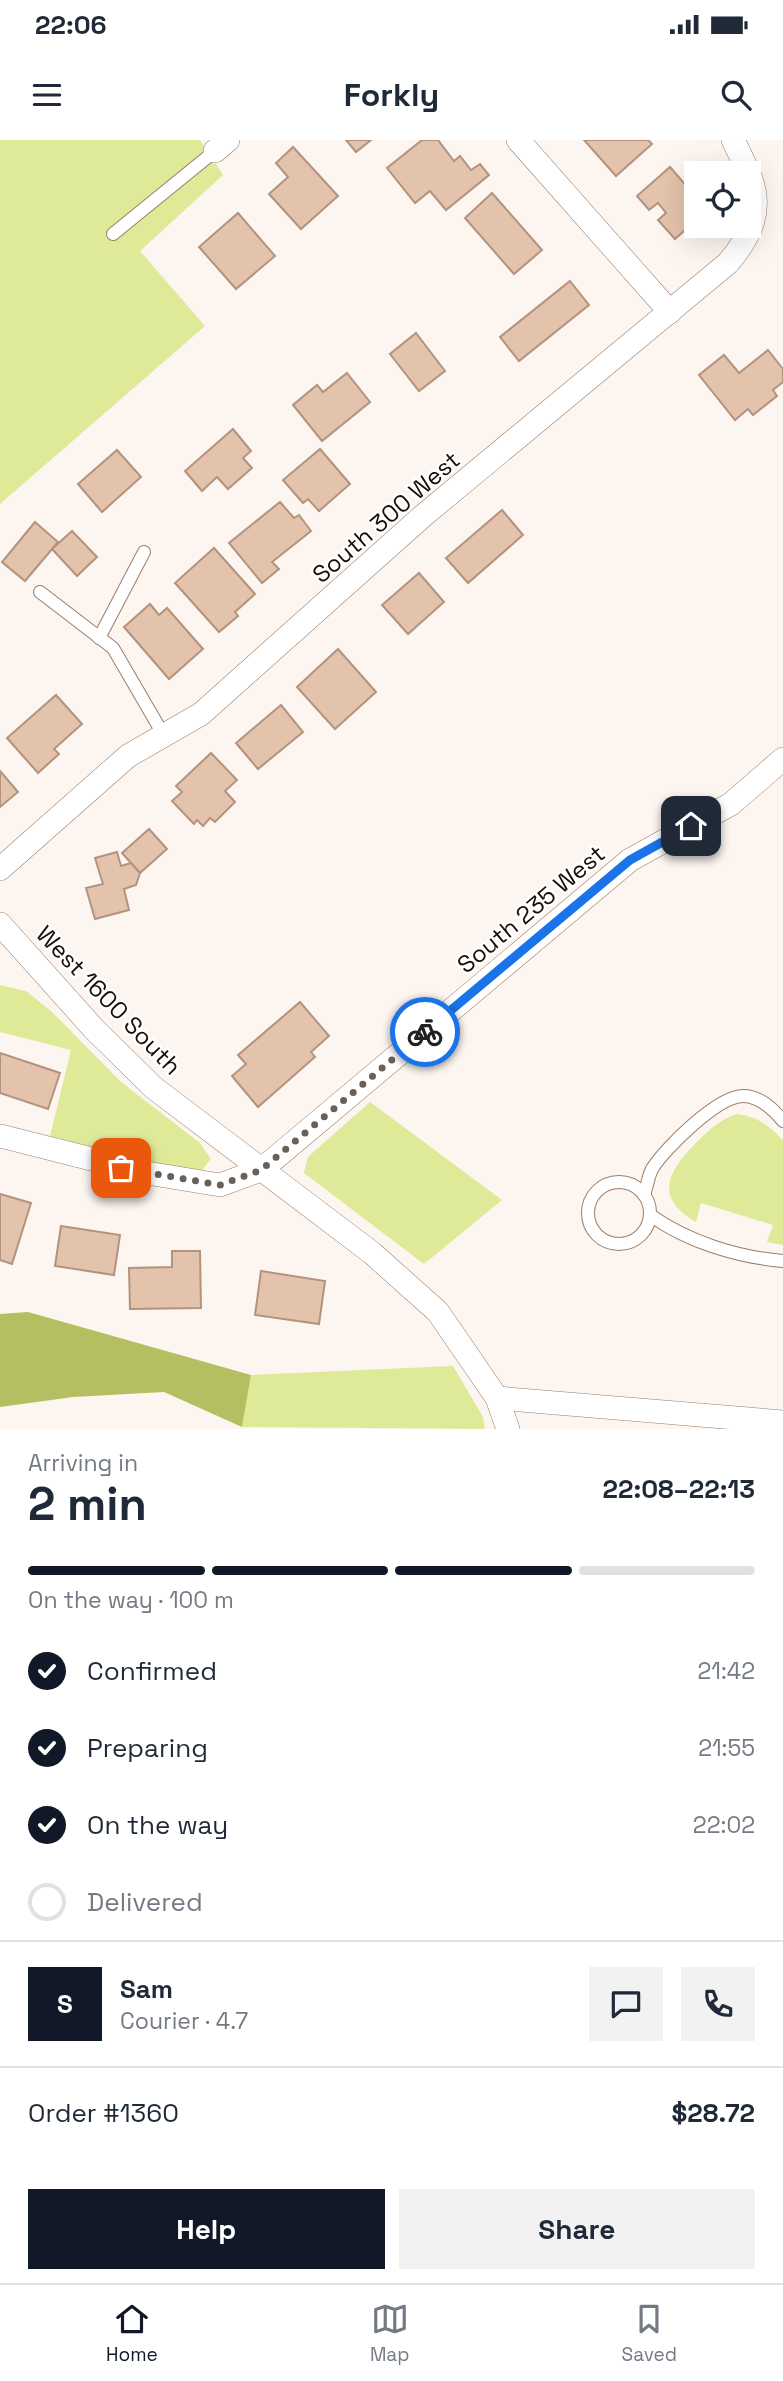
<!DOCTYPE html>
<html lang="en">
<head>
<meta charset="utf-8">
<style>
	:root { --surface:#fff; --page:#f2f2f3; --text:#1f2937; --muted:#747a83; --line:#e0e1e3; --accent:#111827 }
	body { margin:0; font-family:"Space Grotesk",sans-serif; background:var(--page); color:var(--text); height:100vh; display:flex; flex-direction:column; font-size:26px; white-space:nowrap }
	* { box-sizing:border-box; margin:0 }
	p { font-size:23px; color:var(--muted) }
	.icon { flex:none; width:38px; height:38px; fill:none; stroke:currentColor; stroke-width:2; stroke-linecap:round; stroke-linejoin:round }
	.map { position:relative; height:1289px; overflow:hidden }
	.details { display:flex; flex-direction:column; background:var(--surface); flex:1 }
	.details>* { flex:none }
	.fabs { position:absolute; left:684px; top:21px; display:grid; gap:14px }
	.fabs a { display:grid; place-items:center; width:77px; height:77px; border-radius:0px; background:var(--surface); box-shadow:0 7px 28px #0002; font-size:35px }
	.pin { position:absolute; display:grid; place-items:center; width:60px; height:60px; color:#fff; margin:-30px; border-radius:14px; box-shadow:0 4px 10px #0006 }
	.courier { position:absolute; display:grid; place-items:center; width:70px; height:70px; margin:-35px; border:5px solid #1a73e8; border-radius:50%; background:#fff; color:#222; box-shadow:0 2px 9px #0007 }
	.summary em { font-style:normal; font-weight:800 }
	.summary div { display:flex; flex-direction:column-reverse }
	.summary { display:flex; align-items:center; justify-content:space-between; height:119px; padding:0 28px }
	h1 { font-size:46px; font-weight:800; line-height:52px }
	.bar { display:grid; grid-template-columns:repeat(4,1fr); gap:10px 7px; align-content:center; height:84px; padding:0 28px }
	.bar i { height:9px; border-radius:5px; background:var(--line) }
	.bar .current { background:var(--accent) }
	.bar p { grid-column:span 4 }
	.line { display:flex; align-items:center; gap:18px; padding:0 28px; border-top:2px solid var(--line) }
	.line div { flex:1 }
	.round { display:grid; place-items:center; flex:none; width:74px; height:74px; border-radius:0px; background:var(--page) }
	ol { padding:0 28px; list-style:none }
	li { display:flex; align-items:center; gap:21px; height:77px }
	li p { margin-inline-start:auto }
	li .icon { padding:7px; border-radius:50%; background:var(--accent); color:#fff; stroke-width:4 }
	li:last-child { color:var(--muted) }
	li i { width:38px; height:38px; border:4px solid var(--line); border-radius:50% }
	.action { display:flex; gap:14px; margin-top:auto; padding:14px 28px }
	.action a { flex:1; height:80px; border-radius:0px; background:var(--accent); color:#fff; font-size:28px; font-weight:800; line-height:80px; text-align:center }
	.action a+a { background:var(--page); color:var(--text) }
	.status { display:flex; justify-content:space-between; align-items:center; height:49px; padding:0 35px; background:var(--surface); direction:ltr }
	.status svg { height:19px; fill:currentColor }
	header { display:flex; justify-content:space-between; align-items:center; height:91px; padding:0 28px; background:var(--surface); font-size:32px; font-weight:800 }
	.menu { display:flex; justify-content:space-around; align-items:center; height:98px; border-top:2px solid var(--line); background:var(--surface); font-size:19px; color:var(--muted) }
	.menu a { display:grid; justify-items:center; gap:4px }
	.menu .current { color:var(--accent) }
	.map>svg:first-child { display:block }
</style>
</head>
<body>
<div class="status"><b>22:06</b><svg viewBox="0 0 49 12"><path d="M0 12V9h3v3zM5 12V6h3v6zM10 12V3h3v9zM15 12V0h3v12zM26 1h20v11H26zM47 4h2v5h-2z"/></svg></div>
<header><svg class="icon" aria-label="menu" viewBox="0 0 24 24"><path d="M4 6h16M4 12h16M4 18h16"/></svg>Forkly<svg class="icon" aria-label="search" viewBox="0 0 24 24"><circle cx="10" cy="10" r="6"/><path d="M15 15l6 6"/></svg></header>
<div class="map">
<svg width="783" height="1289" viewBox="0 0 783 1289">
	<rect width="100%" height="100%" fill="#fcf5f0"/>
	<g fill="#dfea99">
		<polygon points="0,0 200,0 223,35 140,111 205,186 0,364"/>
		<polygon points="0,845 26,851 52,872 121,942 200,1003 211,1019 199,1034 50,996 71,910 0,892"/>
		<polygon points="370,962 502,1060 424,1124 304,1033 308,1017"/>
		<path d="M736,974C757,976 768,985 783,1000V1105L767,1102L773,1085L701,1063L696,1082C653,1058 668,1031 696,1003C709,990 718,981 736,974Z"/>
		<polygon points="453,1226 483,1277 485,1289 242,1287 251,1235"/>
	</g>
	<polygon fill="#b4bf61" points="28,1172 251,1235 242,1287 164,1252 73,1257 0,1267 0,1174"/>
	<g fill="#e4c3ac" stroke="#b3937d" stroke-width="2">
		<polygon points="346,0 371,0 356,12"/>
		<polygon points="422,0 438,0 454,21 460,16 471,30 480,24 489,35 446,70 430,51 415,63 387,28"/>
		<polygon points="584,0 648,0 652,4 616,36"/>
		<polygon points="293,7 338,56 301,89 269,54 288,37 276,23"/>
		<polygon points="670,27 696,57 696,80 675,99 658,80 666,73 658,63 649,70 637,56"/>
		<polygon points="492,53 542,110 514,134 465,78"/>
		<polygon points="238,73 275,116 236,149 199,107"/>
		<polygon points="570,141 589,165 519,221 500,197"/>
		<polygon points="416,193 445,231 419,251 390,214"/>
		<polygon points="768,210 783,229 783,242 773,250 777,256 753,275 748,269 735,280 699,235 724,215 739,233"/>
		<polygon points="347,233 370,262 322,301 293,265 317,245 323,252"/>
		<polygon points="233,289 251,311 243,318 252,328 228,349 217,337 202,351 185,331"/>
		<polygon points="320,309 350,344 319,371 308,359 303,363 283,340"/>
		<polygon points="117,310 141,337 102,372 78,344"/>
		<polygon points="280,362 294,378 299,375 311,391 272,422 279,429 262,443 229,403"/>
		<polygon points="502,370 523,395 468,443 446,418"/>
		<polygon points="35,382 58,402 25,441 2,422"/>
		<polygon points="72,391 97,417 77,436 52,409"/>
		<polygon points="214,408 255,454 235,472 238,476 219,492 175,443"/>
		<polygon points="419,433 444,462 408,494 382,465"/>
		<polygon points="150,464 159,475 167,468 203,509 169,539 124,487"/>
		<polygon points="338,509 376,552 335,589 297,547"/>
		<polygon points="56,555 82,584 54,609 59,614 38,633 7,598"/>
		<polygon points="281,565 303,592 258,629 236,603"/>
		<polygon points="211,613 237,640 225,651 235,662 215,682 210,678 203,686 197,680 194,684 172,661 182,652 176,646"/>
		<polygon points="0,631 18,652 0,667"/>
		<polygon points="149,689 167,709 140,733 122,713"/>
		<polygon points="117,712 121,726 131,723 140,733 136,745 124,749 129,770 95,779 86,748 103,744 95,718"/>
		<polygon points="300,862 329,896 311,912 315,917 258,967 232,936 246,924 238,915"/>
		<polygon points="0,913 60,933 48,969 0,953"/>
		<polygon points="0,1054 31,1063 12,1124 0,1120"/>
		<polygon points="61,1086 120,1095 114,1135 55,1126"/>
		<polygon points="172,1111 200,1111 201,1168 130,1169 129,1128 172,1127"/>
		<polygon points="261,1131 325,1141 319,1184 255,1175"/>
	</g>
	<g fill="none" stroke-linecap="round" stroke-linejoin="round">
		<g stroke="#9c7d68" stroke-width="14">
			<g id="service">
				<polyline points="113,94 215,11"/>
				<polyline points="40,452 113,508 163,594"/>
				<polyline points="99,498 144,412"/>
				<circle cx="619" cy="1073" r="31"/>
				<path d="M644,1055C647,1047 648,1037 652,1029C665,1008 718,956 743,956C760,956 773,969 783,981"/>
				<path d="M650,1075C688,1102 737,1117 783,1121"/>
			</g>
		</g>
		<g stroke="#9c7d68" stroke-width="24">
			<g id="minor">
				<polyline points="518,0 670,172"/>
				<polyline points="733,0 749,33"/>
				<polyline points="215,11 228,0"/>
				<path d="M0,729L128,616L201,574L424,375L728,123C751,96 764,69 749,34"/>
				<polyline points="0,784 94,889 154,948 372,1113 438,1172 497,1258 508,1289"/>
				<polyline points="0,996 147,1033 220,1045 261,1030 630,720 731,664 783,619"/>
				<polyline points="497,1258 783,1282"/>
			</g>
		</g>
		<use href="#service" stroke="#fff" stroke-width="12"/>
		<use href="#minor" stroke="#fff" stroke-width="23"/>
	</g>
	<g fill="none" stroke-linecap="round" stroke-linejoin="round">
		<polyline stroke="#696059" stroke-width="7" stroke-dasharray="0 12.6" points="121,1028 220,1045 261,1030 425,892"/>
		<polyline stroke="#1a73e8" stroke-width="9" points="425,892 630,720 691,686"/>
	</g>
	<g text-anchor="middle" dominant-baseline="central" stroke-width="5" stroke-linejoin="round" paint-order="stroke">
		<g font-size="24" fill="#1a0f07" stroke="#fff">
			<text transform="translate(386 377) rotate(-41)">South 300 West</text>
			<text transform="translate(531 769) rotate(-40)">South 235 West</text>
			<text transform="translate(109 860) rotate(46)">West 1600 South</text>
		</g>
	</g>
</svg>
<div class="fabs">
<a><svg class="icon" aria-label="locate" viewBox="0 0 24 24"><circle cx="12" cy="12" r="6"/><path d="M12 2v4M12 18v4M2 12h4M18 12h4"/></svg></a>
</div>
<div class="pin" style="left:121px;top:1028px;background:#ea580c"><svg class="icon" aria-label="bag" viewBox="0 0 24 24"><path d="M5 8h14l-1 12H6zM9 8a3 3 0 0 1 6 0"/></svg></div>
<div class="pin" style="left:691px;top:686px;background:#1f2937"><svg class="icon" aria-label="home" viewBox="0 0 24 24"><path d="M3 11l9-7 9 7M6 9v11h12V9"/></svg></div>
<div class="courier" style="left:425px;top:892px"><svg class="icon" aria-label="bike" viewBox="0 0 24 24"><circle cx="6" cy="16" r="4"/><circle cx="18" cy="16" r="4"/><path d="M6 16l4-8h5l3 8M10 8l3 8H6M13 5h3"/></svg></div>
</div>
<section class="details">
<div class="summary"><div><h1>2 min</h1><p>Arriving in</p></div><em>22:08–22:13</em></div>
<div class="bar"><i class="current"></i><i class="current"></i><i class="current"></i><i></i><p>On the way · 100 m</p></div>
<ol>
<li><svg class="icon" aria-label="check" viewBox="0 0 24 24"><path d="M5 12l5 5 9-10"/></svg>Confirmed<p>21:42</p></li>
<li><svg class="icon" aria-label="check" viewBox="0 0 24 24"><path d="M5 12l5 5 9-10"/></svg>Preparing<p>21:55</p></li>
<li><svg class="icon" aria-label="check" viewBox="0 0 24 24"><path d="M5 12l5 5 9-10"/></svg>On the way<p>22:02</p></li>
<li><i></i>Delivered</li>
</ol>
<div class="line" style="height:126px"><b class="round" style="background:var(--accent);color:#fff">S</b><div><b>Sam</b><p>Courier · 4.7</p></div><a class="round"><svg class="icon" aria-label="chat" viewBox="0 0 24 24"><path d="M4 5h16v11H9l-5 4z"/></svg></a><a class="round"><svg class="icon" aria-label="phone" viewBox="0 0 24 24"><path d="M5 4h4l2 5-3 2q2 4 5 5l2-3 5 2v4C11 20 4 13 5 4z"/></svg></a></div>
<div class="line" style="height:91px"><div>Order #1360</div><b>$28.72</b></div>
<div class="action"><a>Help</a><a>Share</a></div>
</section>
<nav class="menu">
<a class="current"><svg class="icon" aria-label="home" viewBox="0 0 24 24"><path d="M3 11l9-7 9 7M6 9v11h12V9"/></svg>Home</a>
<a><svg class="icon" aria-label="map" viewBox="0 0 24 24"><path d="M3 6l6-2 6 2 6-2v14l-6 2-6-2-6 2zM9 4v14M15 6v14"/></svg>Map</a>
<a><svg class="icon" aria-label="saved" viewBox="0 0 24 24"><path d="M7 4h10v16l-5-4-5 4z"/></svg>Saved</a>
</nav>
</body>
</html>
